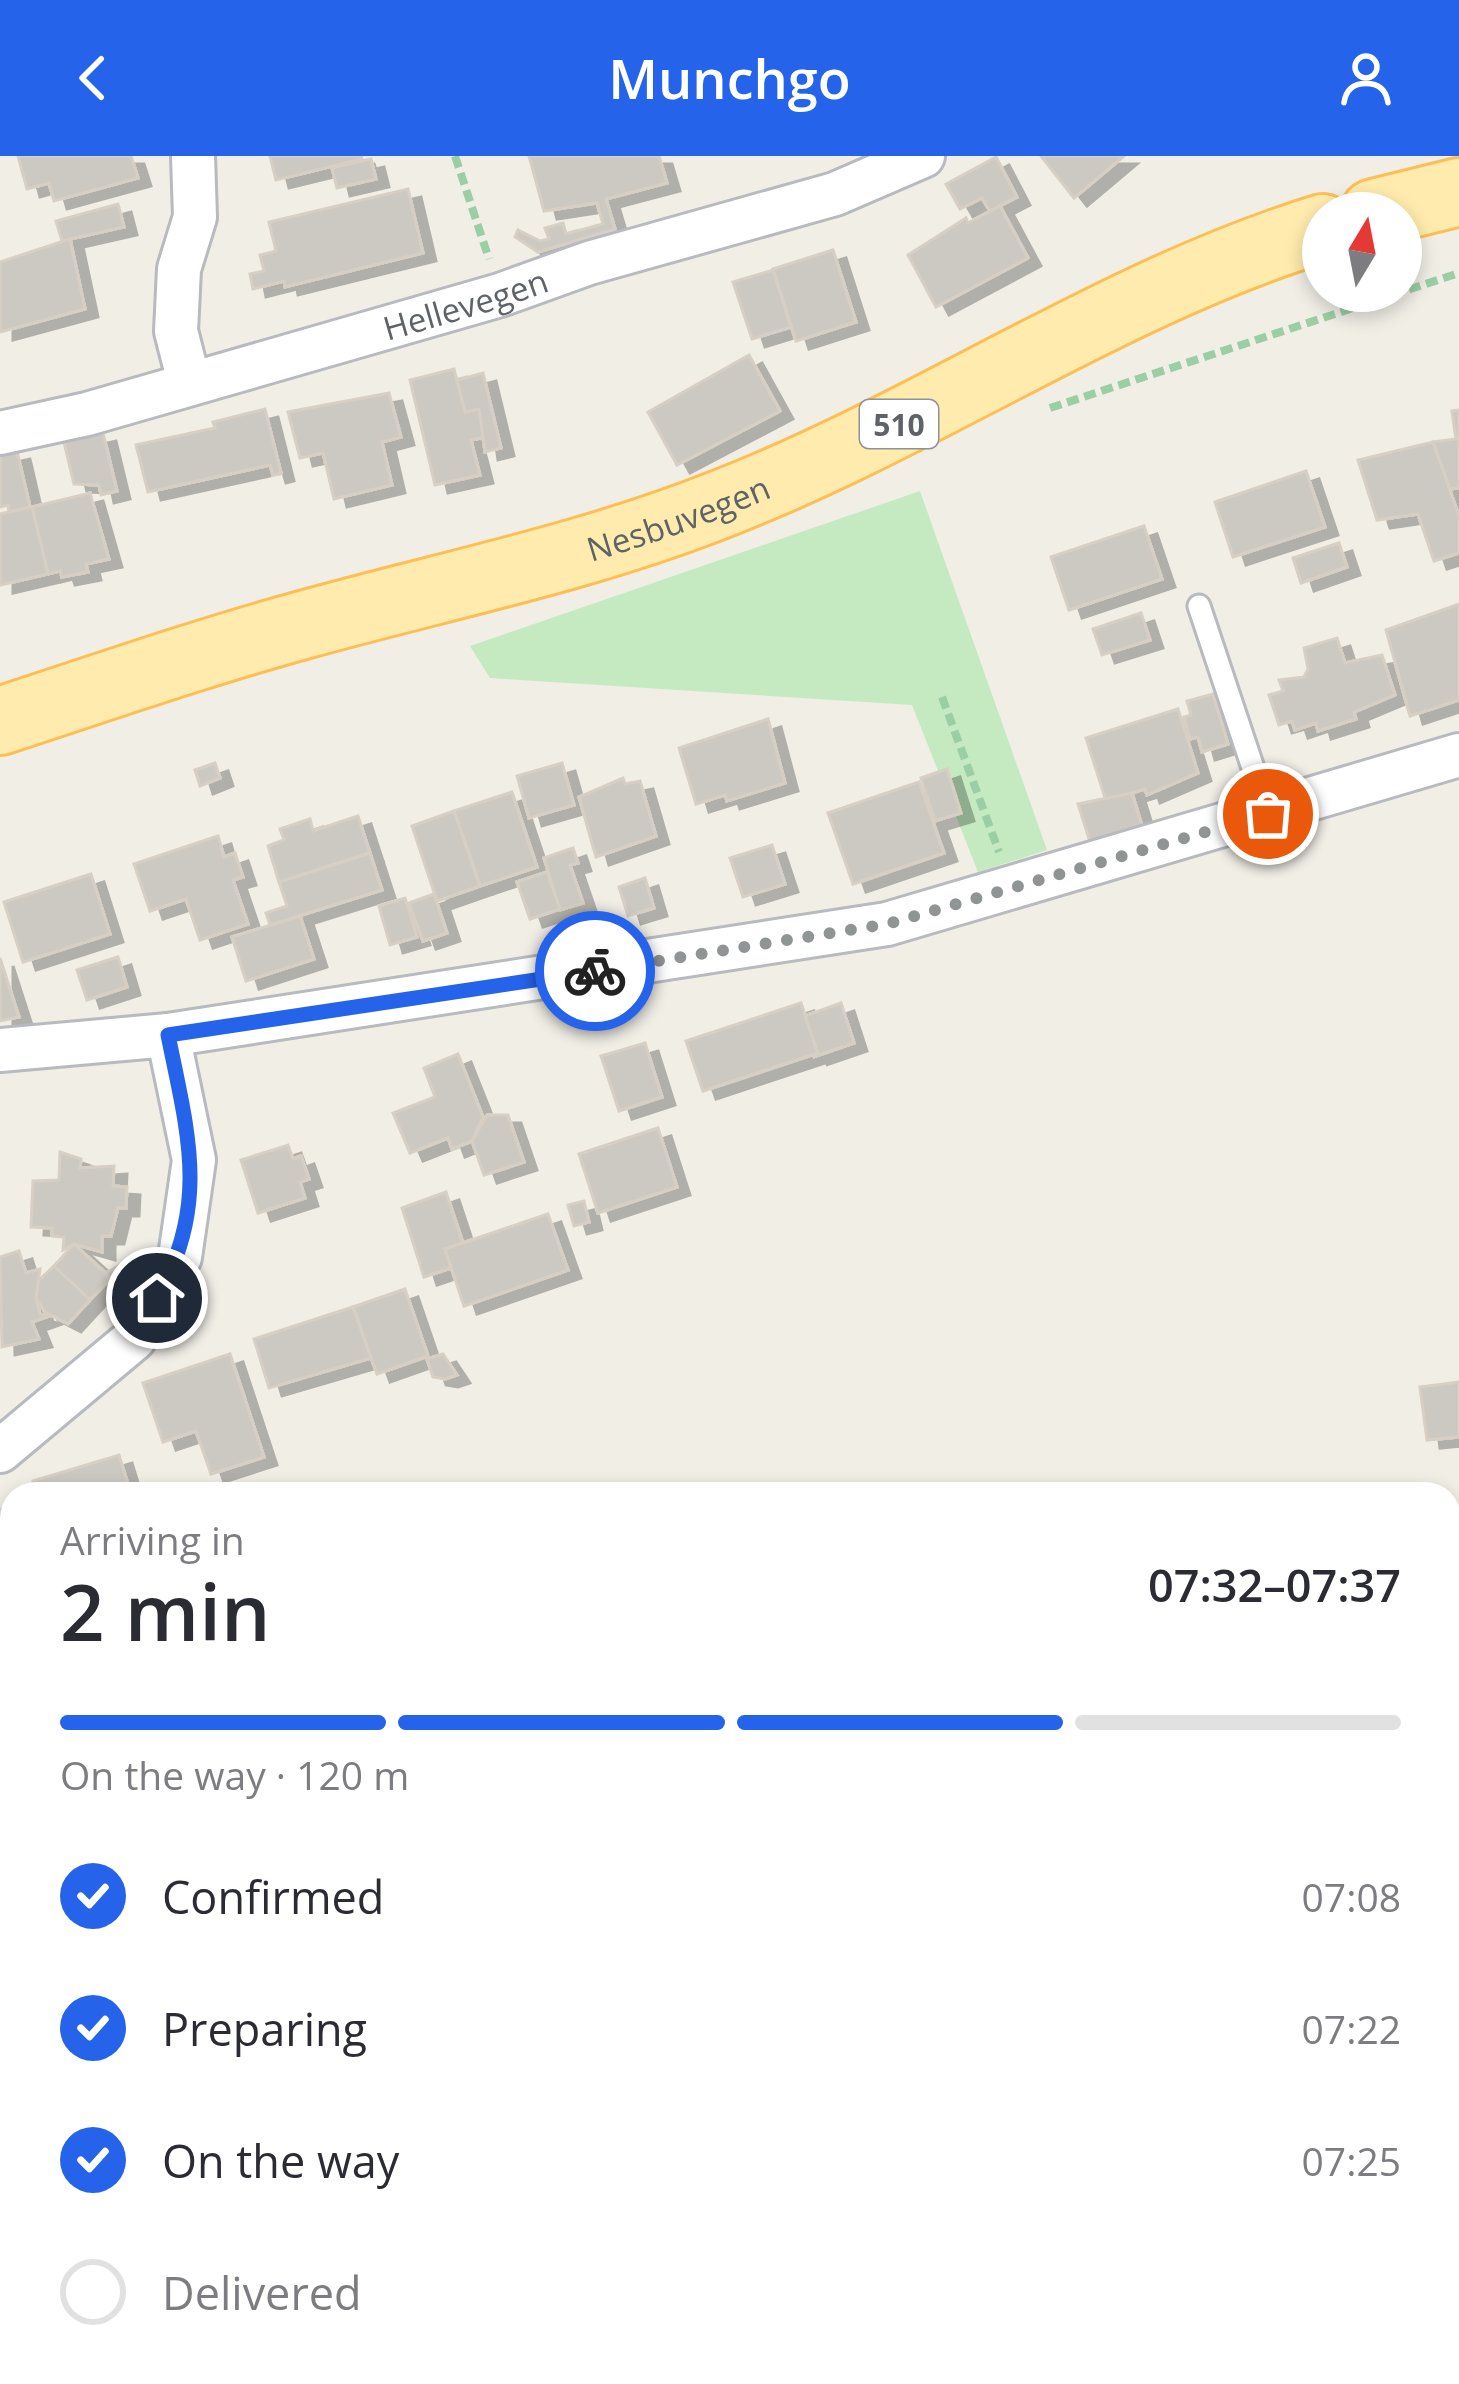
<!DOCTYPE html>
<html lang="en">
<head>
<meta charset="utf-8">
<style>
	:root { --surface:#fff; --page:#f7f7f7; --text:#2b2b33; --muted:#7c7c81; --line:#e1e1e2; --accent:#2563eb }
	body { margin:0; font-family:"Open Sans",sans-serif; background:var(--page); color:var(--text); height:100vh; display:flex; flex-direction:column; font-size:45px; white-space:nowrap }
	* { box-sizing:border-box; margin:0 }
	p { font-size:39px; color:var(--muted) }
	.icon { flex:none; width:66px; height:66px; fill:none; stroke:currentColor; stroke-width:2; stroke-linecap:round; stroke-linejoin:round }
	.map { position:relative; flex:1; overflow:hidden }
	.sheet { position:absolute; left:0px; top:1326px; width:1461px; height:903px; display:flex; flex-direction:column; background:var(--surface); border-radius:36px 36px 0 0; box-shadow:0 6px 18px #0003 }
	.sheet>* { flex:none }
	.needle { width:78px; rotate:10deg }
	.tools { position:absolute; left:1302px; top:36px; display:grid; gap:24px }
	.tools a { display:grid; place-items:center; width:120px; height:120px; border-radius:50%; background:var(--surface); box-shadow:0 6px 18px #0003; font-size:60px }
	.pin { position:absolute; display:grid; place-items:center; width:102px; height:102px; color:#fff; margin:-51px; border:6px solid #fff; border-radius:50%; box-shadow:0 3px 12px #0007 }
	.courier { position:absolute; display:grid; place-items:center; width:120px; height:120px; margin:-60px; border:9px solid #2563eb; border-radius:50%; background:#fff; color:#222; box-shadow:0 3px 15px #0007 }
	.head em { font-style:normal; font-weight:600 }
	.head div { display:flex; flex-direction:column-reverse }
	.head { display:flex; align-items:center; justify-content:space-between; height:204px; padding:0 60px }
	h1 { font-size:78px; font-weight:600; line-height:90px }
	.bar { display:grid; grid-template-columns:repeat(4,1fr); gap:18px 12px; align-content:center; height:144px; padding:0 60px }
	.bar i { height:15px; border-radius:9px; background:var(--line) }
	.bar .active { background:var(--accent) }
	.bar p { grid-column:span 4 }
	ol { padding:0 60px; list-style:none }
	li { display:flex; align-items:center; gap:36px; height:132px }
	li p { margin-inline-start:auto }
	li .icon { padding:12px; border-radius:50%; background:var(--accent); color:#fff; stroke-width:4 }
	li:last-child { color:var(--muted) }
	li i { width:66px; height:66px; border:6px solid var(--line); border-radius:50% }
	header { display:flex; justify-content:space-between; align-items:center; height:156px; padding:0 60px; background:var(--accent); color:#fff; font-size:54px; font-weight:600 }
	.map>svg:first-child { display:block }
</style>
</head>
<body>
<header><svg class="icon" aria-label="back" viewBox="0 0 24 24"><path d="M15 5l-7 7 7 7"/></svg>Munchgo<svg class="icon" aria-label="person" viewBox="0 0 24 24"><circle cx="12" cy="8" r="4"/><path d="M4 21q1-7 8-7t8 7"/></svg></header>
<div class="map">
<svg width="1459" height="2228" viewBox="0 0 1459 2228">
	<defs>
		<filter id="shadow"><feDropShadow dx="13" dy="8" stdDeviation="0" flood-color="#0004"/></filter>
	</defs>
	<rect width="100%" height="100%" fill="#f1eee6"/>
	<polygon fill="#c5eac1" points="920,335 1047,694 978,716 912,549 490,522 470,490"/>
	<g fill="#ccc9c3" stroke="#d7cfc4" stroke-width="3" filter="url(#shadow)">
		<polygon points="18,0 131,0 138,22 54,45 49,27 27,33"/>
		<polygon points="270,0 361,0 362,3 276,24"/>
		<polygon points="529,0 659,0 667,27 606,43 615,73 538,96 515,81 518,74 540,85 549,83 545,72 563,67 566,78 603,68 597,47 544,55"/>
		<polygon points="1041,0 1124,0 1074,42"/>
		<polygon points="996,1 1017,41 990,55 982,42 960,53 946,28"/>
		<polygon points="371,3 376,23 337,32 332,12"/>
		<polygon points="408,33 423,97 285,131 284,125 253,133 250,118 264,115 260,99 276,95 269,66"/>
		<polygon points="118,48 124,71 62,85 56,65"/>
		<polygon points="1000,50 1028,102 936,151 908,99 966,62 968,67"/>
		<polygon points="70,83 85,153 0,176 0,106"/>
		<polygon points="833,94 856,166 796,185 773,113"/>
		<polygon points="773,114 791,171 752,183 733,126"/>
		<polygon points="749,199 780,255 677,309 648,256"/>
		<polygon points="454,213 465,256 479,253 486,281 471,284 480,319 435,329 410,224"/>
		<polygon points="483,217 501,292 485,296 479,253 465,256 457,224"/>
		<polygon points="389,237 401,281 382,286 392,329 334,343 323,297 300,302 288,256"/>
		<polygon points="265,253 281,317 273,319 270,309 148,336 136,289 215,272 213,266"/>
		<polygon points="1459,254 1459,332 1450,333 1433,286 1456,283 1452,255"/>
		<polygon points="103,277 117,335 101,339 99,329 74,328 64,286"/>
		<polygon points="1433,286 1459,360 1459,397 1434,405 1418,358 1377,364 1358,304"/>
		<polygon points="17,295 30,351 9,356 8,349 0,351 0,299"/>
		<polygon points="1306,315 1325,371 1233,401 1215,346"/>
		<polygon points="90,337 109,403 86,408 88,416 62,421 60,415 48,418 32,351"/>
		<polygon points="32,351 48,418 0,429 0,358"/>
		<polygon points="1144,370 1162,423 1069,454 1051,401"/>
		<polygon points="1339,387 1347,411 1301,427 1293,402"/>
		<polygon points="1459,448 1459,544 1410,560 1386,474"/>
		<polygon points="1141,457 1150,484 1102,499 1093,473"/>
		<polygon points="1337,482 1345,507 1382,499 1395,539 1354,556 1356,563 1318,575 1316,567 1295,574 1292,565 1279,569 1269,539 1283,535 1279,524 1304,521 1308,513 1304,492"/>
		<polygon points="1213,538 1228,588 1202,596 1198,581 1190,583 1184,561 1191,559 1187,545"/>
		<polygon points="1178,553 1198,617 1147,639 1145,633 1106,645 1086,582"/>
		<polygon points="768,563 785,627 727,645 725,639 696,648 679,592"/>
		<polygon points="215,607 220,622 200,630 195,614"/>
		<polygon points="562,607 574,649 529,662 517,620"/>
		<polygon points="947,613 961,657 935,665 921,622"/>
		<polygon points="623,622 625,628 640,625 656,680 596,701 579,641"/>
		<polygon points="919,626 944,697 853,728 828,657"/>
		<polygon points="512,636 537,711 480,730 454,655"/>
		<polygon points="1132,637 1143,673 1091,689 1078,648"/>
		<polygon points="454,655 480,730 437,745 412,670"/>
		<polygon points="358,660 370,697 279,726 268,690 284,684 280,673 310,663 313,675"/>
		<polygon points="218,680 224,701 235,697 243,721 233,724 248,768 200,784 186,743 150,755 134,708"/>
		<polygon points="772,689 785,728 743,741 730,702"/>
		<polygon points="573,692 578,707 570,709 583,747 560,754 544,702"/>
		<polygon points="370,697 382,734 270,769 266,757 287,750 279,726"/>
		<polygon points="547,716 560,753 530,763 517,726"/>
		<polygon points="91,718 110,778 23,806 4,746"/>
		<polygon points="645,722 654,752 628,760 619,731"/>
		<polygon points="434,738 447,777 423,785 409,747"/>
		<polygon points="405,742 417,781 390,789 379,750"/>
		<polygon points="300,760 314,803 246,825 232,781"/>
		<polygon points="118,801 127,831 87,844 77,814"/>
		<polygon points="0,802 19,861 0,865"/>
		<polygon points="801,847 818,897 703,935 686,885"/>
		<polygon points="841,847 854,887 813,901 818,897 805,860"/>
		<polygon points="645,887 662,941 619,955 601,900"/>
		<polygon points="458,898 483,961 472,985 452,993 448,982 410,997 393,957 435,941 424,912"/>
		<polygon points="487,959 508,959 524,1006 484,1019 472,985"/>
		<polygon points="658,972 677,1031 598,1057 579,998"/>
		<polygon points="288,989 293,1003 301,1000 309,1023 300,1026 305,1042 258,1057 241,1004"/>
		<polygon points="60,996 81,1003 80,1012 114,1010 113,1030 127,1031 126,1052 118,1052 111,1080 102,1080 102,1096 74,1088 63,1094 64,1081 52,1080 52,1072 31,1071 33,1025 59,1024"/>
		<polygon points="446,1036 463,1087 445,1093 451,1112 424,1121 402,1052"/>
		<polygon points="584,1045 589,1066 574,1070 568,1049"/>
		<polygon points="548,1058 568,1114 464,1150 445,1093"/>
		<polygon points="74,1088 111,1122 90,1144 54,1110"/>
		<polygon points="19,1095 26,1117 40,1113 36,1142 40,1158 49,1160 32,1166 39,1183 2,1191 0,1101"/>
		<polygon points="137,1099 144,1101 131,1134 109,1124 106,1117"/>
		<polygon points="54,1110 90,1144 68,1168 45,1156 36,1142 39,1124"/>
		<polygon points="405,1133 428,1200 377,1218 353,1151"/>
		<polygon points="353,1151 371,1202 269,1232 254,1183"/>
		<polygon points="230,1198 264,1301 211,1318 196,1275 163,1286 143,1227"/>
		<polygon points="443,1198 457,1219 445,1223 433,1221 427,1203"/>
		<polygon points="1459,1226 1459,1281 1427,1284 1420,1231"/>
		<polygon points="119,1299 131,1338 37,1338 33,1325"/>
		<polygon points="1,1354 12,1400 0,1404 0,1355"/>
		<polygon points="5,1408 12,1428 12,1489 0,1493 0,1410"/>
	</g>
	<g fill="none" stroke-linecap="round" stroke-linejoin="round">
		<g stroke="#b7babe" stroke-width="27">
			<polyline id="lane" points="1199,450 1268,657"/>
		</g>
		<g stroke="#b7babe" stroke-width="48">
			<g id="street">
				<polyline points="189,226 176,175 179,113 195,61 193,0"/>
				<path id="s1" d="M0,277L87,258L500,139L589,107L835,38L923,0"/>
				<polyline points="0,894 168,879 887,768 1459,599"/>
				<polyline points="0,1295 134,1183 180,1101 194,1004 168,879"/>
			</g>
		</g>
		<g stroke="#fdbf53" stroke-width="72">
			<g id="primary">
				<polyline points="1374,57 1459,36"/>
				<path id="s2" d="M0,565C101,532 201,497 303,469C443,430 585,402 721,348C927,268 1112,137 1323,72"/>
			</g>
		</g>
		<g stroke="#9bcea5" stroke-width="8" stroke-dasharray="12 6" stroke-linecap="butt">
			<polyline points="455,0 489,103"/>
			<polyline points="1050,252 1459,117"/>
			<polyline points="942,541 999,696"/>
		</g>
		<use href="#lane" stroke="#fff" stroke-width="21"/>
		<use href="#street" stroke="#fff" stroke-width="42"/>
		<use href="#primary" stroke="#ffebad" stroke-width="66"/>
	</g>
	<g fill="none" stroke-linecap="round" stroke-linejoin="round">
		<polyline stroke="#919494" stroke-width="12" stroke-dasharray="0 21.6" points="595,815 887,768 1268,658"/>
		<path stroke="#2563eb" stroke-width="15" d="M157,1142C210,1048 188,978 168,879L595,815"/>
	</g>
	<g text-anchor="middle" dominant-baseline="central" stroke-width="12" stroke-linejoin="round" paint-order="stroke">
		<rect fill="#fff" stroke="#8e9295" stroke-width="3" x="860" y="244" width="78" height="48" rx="9"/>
		<g font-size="30" font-weight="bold" fill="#5e6368">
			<text x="899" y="268">510</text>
		</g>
		<g font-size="33" fill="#5e6368" stroke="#fff">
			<text stroke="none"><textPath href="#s1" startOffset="483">Hellevegen</textPath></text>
			<text stroke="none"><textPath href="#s2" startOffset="708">Nesbuvegen</textPath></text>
		</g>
	</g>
</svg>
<div class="tools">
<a><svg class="needle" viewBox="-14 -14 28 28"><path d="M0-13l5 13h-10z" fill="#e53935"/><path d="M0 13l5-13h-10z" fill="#7c7c81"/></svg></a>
</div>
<div class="pin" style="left:1268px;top:658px;background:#ea580c"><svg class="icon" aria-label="bag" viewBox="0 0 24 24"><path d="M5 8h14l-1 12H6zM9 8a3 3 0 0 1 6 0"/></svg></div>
<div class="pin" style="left:157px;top:1142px;background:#1f2937"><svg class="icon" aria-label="home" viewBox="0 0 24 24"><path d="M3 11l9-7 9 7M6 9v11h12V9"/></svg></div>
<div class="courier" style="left:595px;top:815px"><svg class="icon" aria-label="bike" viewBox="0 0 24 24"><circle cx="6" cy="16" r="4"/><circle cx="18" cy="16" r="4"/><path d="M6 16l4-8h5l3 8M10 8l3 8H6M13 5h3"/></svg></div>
<section class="sheet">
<div class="head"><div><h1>2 min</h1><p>Arriving in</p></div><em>07:32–07:37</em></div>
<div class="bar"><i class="active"></i><i class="active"></i><i class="active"></i><i></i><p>On the way · 120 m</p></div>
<ol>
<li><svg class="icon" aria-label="check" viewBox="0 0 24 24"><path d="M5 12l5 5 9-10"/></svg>Confirmed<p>07:08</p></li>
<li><svg class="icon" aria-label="check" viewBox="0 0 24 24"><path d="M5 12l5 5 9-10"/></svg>Preparing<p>07:22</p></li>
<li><svg class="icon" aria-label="check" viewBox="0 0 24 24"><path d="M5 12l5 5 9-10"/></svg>On the way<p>07:25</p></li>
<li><i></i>Delivered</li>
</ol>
</section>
</div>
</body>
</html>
